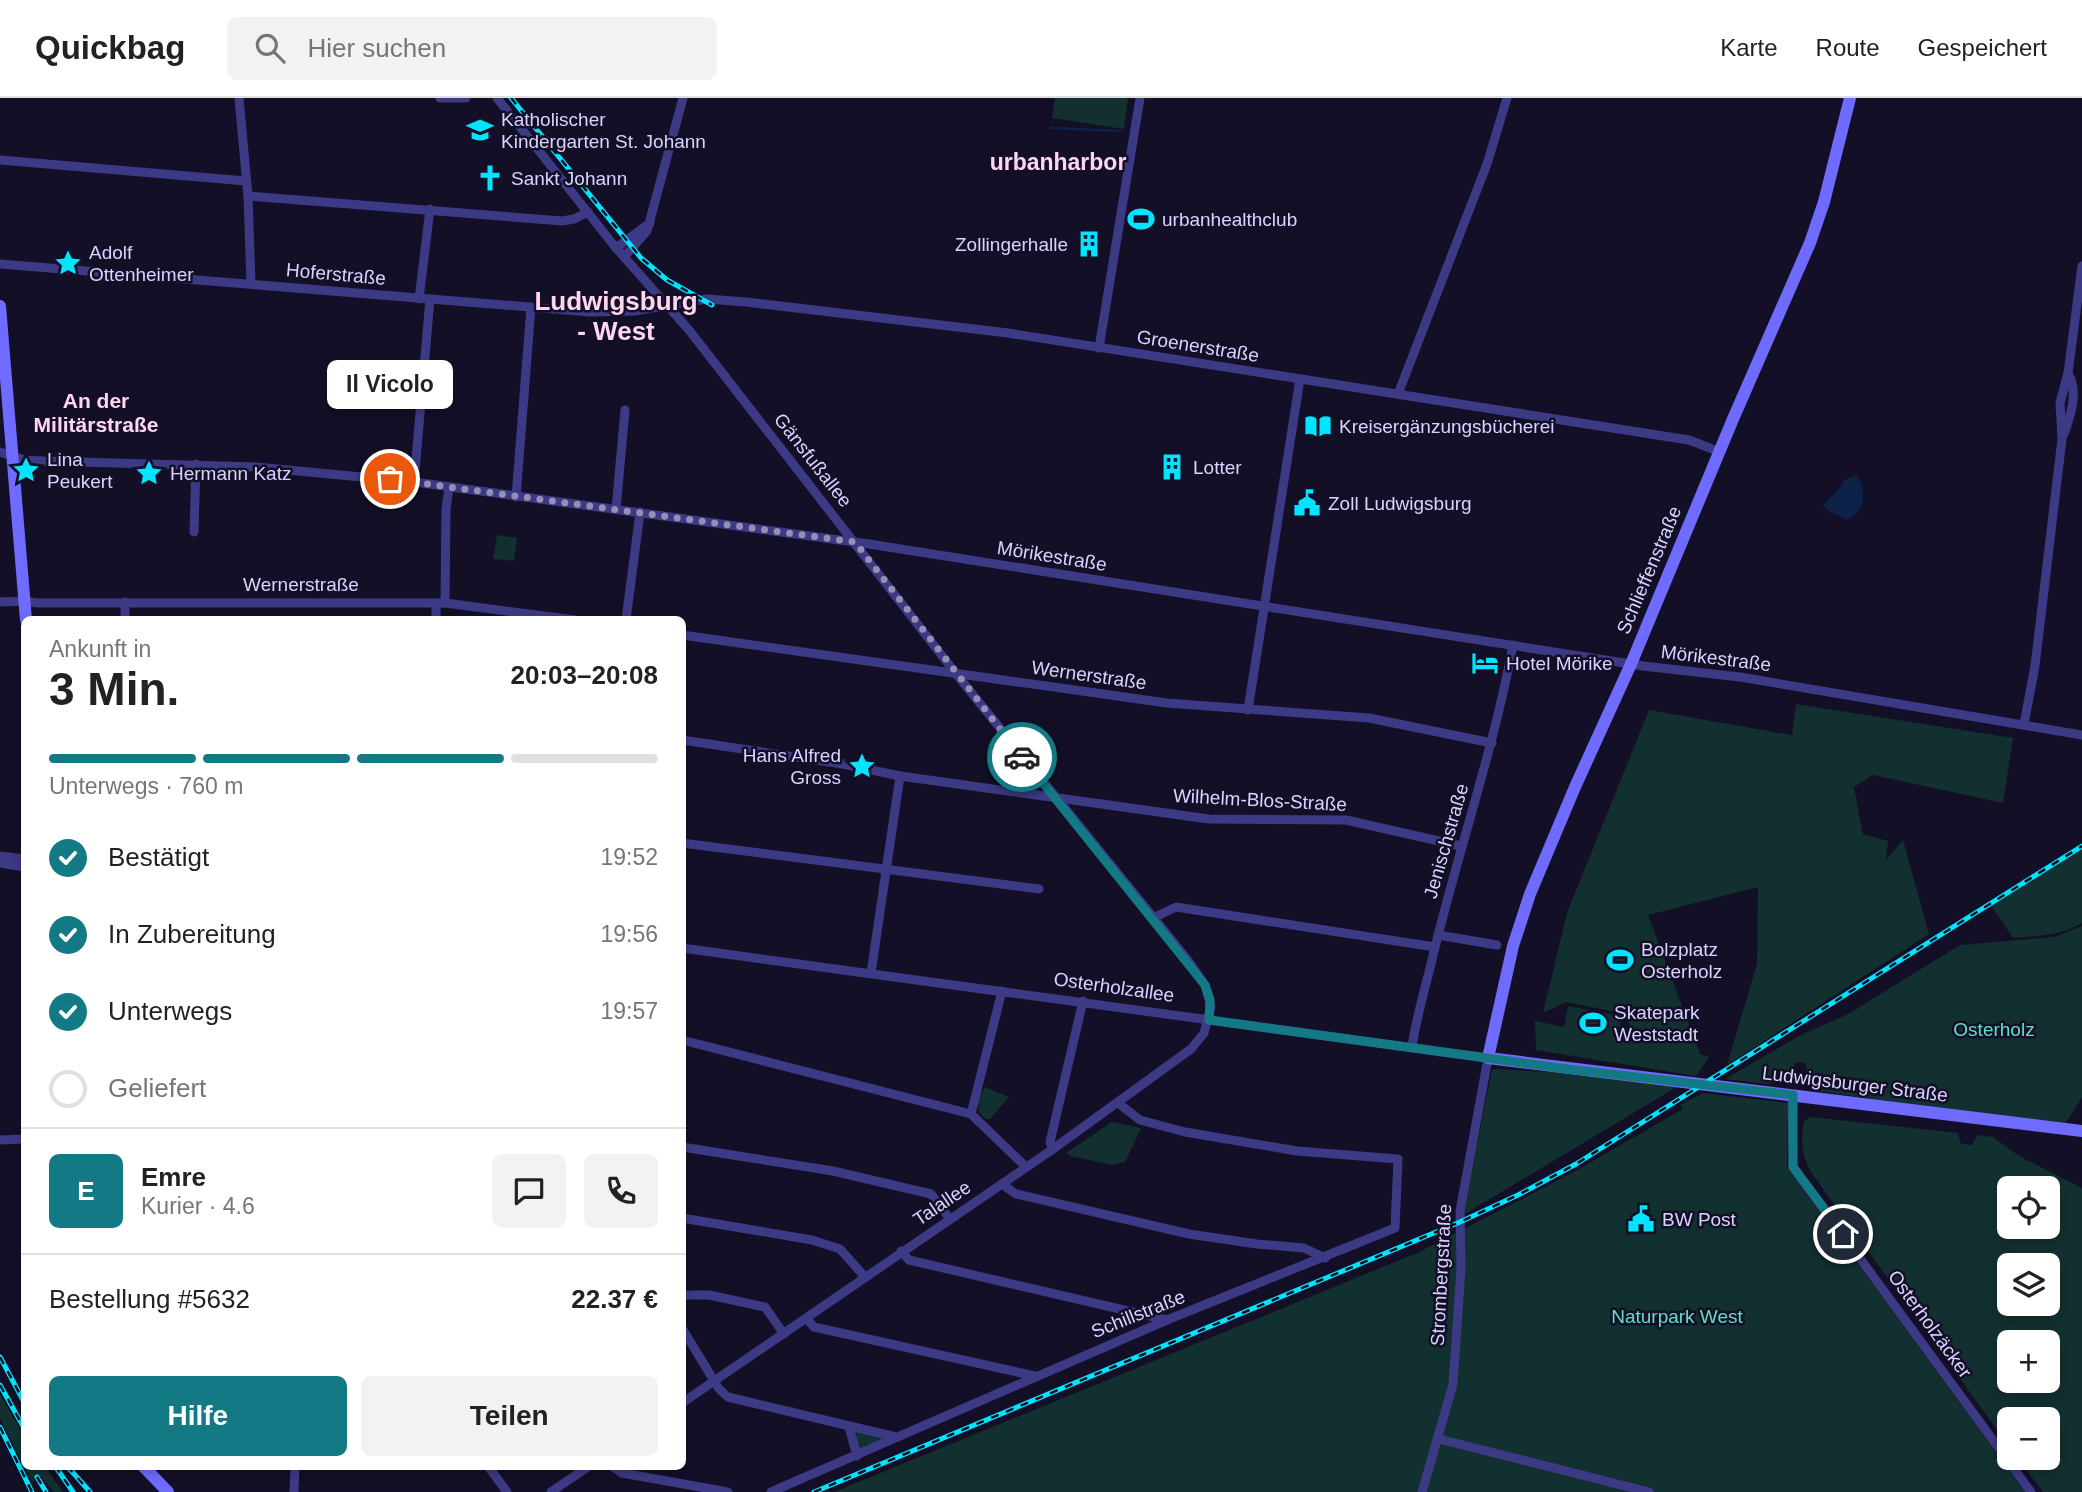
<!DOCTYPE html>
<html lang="de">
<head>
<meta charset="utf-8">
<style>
	:root { --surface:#fff; --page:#f2f2f2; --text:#222; --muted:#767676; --line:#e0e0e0; --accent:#137a85 }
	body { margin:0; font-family:Helvetica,sans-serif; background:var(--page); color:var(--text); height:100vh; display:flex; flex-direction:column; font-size:26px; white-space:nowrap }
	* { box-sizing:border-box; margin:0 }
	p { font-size:23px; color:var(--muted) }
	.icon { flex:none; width:38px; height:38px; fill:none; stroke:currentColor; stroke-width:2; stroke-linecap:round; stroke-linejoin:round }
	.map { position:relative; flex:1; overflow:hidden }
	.sheet { position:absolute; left:21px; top:518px; width:665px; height:854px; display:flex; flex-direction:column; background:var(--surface); border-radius:10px; box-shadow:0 4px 10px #0003 }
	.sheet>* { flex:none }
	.controls { position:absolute; left:1997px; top:1078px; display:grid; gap:14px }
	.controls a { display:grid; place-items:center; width:63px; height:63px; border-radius:10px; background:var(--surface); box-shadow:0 4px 10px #0003; font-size:35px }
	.pin { position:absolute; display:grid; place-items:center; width:60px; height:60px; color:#fff; margin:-30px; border:4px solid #fff; border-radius:50%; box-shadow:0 2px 7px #0007 }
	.courier { position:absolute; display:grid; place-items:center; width:70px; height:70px; margin:-35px; border:5px solid #137a85; border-radius:50%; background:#fff; color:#222; box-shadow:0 2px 9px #0007 }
	.bubble { position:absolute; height:49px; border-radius:10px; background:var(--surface); box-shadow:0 4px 10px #0003; font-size:23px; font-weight:700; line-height:49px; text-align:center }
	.overview em { font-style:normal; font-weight:700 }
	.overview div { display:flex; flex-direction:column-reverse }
	.overview { display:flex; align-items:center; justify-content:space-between; height:119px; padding:0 28px }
	h1 { font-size:46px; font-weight:700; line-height:52px }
	.bar { display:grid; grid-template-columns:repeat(4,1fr); gap:10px 7px; align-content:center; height:84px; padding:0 28px }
	.bar i { height:9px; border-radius:5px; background:var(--line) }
	.bar .active { background:var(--accent) }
	.bar p { grid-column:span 4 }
	.line { display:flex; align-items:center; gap:18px; padding:0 28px; border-top:2px solid var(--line) }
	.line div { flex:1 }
	.round { display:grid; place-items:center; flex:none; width:74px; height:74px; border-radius:10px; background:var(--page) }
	ol { padding:0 28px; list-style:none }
	li { display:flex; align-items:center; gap:21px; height:77px }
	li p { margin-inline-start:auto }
	li .icon { padding:7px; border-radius:50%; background:var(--accent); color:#fff; stroke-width:4 }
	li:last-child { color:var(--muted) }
	li i { width:38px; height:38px; border:4px solid var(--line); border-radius:50% }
	.cta { display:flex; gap:14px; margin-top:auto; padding:14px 28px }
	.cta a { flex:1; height:80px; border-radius:10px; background:var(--accent); color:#fff; font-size:28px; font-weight:700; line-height:80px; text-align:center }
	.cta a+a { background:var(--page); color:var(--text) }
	header { display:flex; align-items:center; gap:42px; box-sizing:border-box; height:98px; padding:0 35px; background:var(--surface); border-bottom:2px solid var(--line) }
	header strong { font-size:33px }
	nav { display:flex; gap:38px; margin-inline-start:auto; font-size:24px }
	.search { width:490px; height:63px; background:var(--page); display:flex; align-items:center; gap:18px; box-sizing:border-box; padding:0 24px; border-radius:10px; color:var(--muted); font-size:26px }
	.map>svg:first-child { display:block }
</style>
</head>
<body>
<header>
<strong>Quickbag</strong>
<div class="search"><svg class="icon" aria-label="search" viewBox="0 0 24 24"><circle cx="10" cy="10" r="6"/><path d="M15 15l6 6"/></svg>Hier suchen</div>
<nav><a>Karte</a><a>Route</a><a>Gespeichert</a></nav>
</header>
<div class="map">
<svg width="2082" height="1394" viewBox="0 0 2082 1394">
	<rect width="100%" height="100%" fill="#130f26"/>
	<g fill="#12302f" fill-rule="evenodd">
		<polygon points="1055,0 1128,0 1124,31 1052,20"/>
		<polygon points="497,437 517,440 514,463 493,461"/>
		<polygon points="1796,606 2013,640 2003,705 1873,677 1854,689 1863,736 1888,743 1886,762 1903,742 1929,836 1727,967 1757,866 1758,789 1648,817 1700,956 1709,959 1696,978 1536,952 1535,923 1564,929 1568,908 1622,918 1618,940 1643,945 1621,915 1566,904 1543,915 1567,815 1649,612 1792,637"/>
		<path d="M2082,748V825C2060,838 2037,838 2013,840L1990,806Z"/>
		<polygon points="2082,828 2082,999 2066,1025 1971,1015 1818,993 1808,985 1806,965 1796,964 1789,979 1782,983 1769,986 1725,981 1801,937 1848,916 1960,847 2054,839"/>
		<polygon points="1492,971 1608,977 1685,984 1463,1117"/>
		<polygon points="985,989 1009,999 990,1021 985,1021 979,1014 978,1002"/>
		<polygon points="1703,995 1788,1005 1787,1069 2025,1394 834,1394 1417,1155 1572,1075 1683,1011 1680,1007"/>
		<path d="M1811,1019L1958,1035L1961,1046L1972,1047L1977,1037L1993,1039L2019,1058L2082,1090V1394H2043L2017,1360H2048V1321H2009V1349L2000,1336L1811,1074C1802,1058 1800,1041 1804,1023ZM2009,1090H2048V1129H2009ZM2009,1167H2048V1206H2009ZM2009,1244H2048V1283H2009Z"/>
		<polygon points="1112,1024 1141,1030 1125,1064 1112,1067 1070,1058 1066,1055"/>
		<polygon points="0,1296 24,1338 24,1368 45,1369 63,1394 54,1394 40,1378 34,1381 33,1386 0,1320"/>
		<polygon points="849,1329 896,1339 857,1358"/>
	</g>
	<path fill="#0c2248" d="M1857,377C1867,392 1866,414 1847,422L1828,413L1823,407L1840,390L1844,382Z"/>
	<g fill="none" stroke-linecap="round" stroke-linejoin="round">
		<polyline stroke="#0c2248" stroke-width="2.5" points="1051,30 1120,33"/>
		<g stroke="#3d3a85" stroke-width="9">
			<polyline points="239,0 248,98 251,186"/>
			<polyline points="440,0 466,0"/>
			<polyline points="497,0 616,150 689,232 957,577 1187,861 1205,887 1211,909 1204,935 1191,951 1053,1051 682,1305"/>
			<polyline points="0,62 246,83"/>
			<polyline points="248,98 562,123 574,121 588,114"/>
			<polyline points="616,150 650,125"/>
			<polyline points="624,159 647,133 683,0"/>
			<polyline points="0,166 591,214 634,213 707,201 746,204 1008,235 1689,342 1720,354"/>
			<polyline points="419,201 430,111"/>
			<polyline points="1099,250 1140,0"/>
			<polyline points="1398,296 1487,66 1507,0"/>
			<path d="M2064,336C2071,316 2079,294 2068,275"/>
			<polyline points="0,354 25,362 44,363 256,369 414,384 869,446 1643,568 1740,579 2082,637"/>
			<polyline points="414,384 430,201"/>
			<polyline points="516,399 531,209"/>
			<polyline points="616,411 625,312"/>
			<polyline points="194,434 196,366"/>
			<polyline points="0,504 25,503 37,505 445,505 575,522"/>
			<polyline points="436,505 436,522"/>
			<polyline points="445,505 446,411 449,389"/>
			<polyline points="125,522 125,504"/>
			<polyline points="626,522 640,414"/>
			<polyline points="682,537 1167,605 1369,620 1492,645"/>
			<polyline points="1248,612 1300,281"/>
			<polyline points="2024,626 2035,568 2062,341 2060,305 2068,275 2082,168"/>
			<polyline points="682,642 843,666 900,678 1209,721 1346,722 1461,748"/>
			<polyline points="682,745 1039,791"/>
			<polyline points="0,758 24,761"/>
			<polyline points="0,765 24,769"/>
			<polyline points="1153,820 1176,809 1435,849"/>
			<polyline points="1438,837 1497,847"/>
			<polyline points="682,850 1488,960 1460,1113 1461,1170 1453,1286 1422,1394"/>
			<polyline points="871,875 900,678"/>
			<polyline points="682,942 971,1016 1026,1069"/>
			<path d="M1412,949C1416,921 1424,894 1431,866C1456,759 1493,655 1513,547"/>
			<polyline points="1792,997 1793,1069 2031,1394"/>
			<polyline points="971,1016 1002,893"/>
			<polyline points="0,1042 24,1041"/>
			<polyline points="682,1049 833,1073 931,1096 950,1121"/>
			<polyline points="1053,1051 1050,1044 1083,903"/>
			<polyline points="1002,1086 1016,1096 1189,1136 1257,1146 1304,1150 1325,1160"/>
			<polyline points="682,1120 812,1142 840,1151 865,1179"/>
			<polyline points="901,1153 909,1162 1167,1222"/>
			<polyline points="682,1197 709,1197 765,1209 784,1236"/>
			<polyline points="806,1220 814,1229 1035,1278"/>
			<polyline points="682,1230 719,1291 728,1299 896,1339"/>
			<polyline points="849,1329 857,1358"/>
			<polyline points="1439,1341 1649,1394"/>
			<polyline points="488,1368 507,1394"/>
			<polyline points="612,1368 622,1375 728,1394"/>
			<polyline points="294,1394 295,1368"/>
			<polyline points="551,1394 589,1368"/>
			<polyline points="771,1394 1167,1222 1395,1130 1398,1061 1297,1053 1185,1034 1140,1022 1118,1005"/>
		</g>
		<g stroke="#6f6bff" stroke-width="12">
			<polyline points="1850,0 1824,104 1810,145 1733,321 1631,566 1575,689 1530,796 1513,848 1488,960 2082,1033"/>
			<polyline points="0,208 26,522"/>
			<polyline points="143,1368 168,1394"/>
		</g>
		<g stroke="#00e5ff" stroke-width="5">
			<g id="rail">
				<polyline points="511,0 641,160 667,182 712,207"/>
				<polyline points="0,1259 24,1304"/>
				<polyline points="0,1287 24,1330"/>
				<polyline points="0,1329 32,1394"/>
				<polyline points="55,1368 73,1394"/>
				<polyline points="67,1368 90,1394"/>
				<polyline points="37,1379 46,1394"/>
				<polyline points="814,1394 1460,1124 1518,1097 1576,1066 2082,748"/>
			</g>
		</g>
		<use href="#rail" stroke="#130f26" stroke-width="2.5" stroke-dasharray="8" stroke-linecap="butt"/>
	</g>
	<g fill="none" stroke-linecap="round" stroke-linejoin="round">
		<polyline stroke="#948fb3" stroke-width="7" stroke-dasharray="0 12.6" points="390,381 855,444 1022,659"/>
		<polyline stroke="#137a85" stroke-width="9" points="1022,659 1205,887 1210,902 1209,922 1567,971 1793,997 1793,1069 1843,1136"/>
	</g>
	<defs>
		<g id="school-bare" transform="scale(2.1)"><path d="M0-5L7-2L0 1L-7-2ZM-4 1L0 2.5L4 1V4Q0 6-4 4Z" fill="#00e5ff" stroke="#130f26" stroke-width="2.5" paint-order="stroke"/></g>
		<g id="church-bare" transform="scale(2.1)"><path d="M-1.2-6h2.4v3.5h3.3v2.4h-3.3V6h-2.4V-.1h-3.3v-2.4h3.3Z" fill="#00e5ff" stroke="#130f26" stroke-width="2.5" paint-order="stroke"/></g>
		<g id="stadium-bare" transform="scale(2.1)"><path d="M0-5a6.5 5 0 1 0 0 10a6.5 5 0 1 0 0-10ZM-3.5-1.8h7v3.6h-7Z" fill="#00e5ff" stroke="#130f26" stroke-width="2.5" paint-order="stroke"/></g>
		<g id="building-bare" transform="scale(2.1)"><path d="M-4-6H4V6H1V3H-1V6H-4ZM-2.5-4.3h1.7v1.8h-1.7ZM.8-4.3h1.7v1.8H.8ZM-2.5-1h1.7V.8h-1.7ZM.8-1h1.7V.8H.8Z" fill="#00e5ff" stroke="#130f26" stroke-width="2.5" paint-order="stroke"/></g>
		<g id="sight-bare" transform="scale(2.1)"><path d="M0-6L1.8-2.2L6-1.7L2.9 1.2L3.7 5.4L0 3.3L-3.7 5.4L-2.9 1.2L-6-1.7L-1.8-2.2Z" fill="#00e5ff" stroke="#130f26" stroke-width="2.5" paint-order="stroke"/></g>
		<g id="library-bare" transform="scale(2.1)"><path d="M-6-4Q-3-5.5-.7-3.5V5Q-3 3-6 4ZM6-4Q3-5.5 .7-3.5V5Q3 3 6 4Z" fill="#00e5ff" stroke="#130f26" stroke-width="2.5" paint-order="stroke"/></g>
		<g id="civic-bare" transform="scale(2.1)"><path d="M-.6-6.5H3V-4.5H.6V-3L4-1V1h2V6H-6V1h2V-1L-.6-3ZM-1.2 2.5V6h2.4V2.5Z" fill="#00e5ff" stroke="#130f26" stroke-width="2.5" paint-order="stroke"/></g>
		<g id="hotel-bare" transform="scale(2.1)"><path d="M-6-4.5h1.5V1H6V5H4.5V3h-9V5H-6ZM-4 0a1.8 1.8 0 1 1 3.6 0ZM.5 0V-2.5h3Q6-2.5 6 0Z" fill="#00e5ff" stroke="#130f26" stroke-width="2.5" paint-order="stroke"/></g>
	</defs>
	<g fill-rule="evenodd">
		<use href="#school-bare" x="480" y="32"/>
		<use href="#church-bare" x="490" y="80"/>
		<use href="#stadium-bare" x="1141" y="121"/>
		<use href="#building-bare" x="1089" y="146"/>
		<use href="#sight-bare" x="68" y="165"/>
		<use href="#library-bare" x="1318" y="328"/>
		<use href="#building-bare" x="1172" y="369"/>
		<use href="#sight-bare" x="26" y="372"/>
		<use href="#sight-bare" x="149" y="375"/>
		<use href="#civic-bare" x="1307" y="405"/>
		<use href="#hotel-bare" x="1485" y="565"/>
		<use href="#sight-bare" x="862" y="668"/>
		<use href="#stadium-bare" x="1620" y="862"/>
		<use href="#stadium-bare" x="1593" y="925"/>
		<use href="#civic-bare" x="1641" y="1121"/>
	</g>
	<g text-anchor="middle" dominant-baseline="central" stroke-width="5" stroke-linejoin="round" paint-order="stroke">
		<g font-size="19" fill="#d9d4ff" stroke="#130f26" text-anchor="start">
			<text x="501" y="21">Katholischer<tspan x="501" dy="22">Kindergarten St. Johann</tspan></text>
			<text x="511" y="80">Sankt Johann</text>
			<text x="1162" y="121">urbanhealthclub</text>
			<text x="1068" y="146" text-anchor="end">Zollingerhalle</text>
			<text x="89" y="154">Adolf<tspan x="89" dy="22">Ottenheimer</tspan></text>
			<text x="1339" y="328">Kreisergänzungsbücherei</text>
			<text x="47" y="361">Lina<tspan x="47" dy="22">Peukert</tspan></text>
			<text x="1193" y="369">Lotter</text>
			<text x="170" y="375">Hermann Katz</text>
			<text x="1328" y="405">Zoll Ludwigsburg</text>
			<text x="1506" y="565">Hotel Mörike</text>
			<text x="841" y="657" text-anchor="end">Hans Alfred<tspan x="841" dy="22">Gross</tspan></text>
			<text x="1641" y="851">Bolzplatz<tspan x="1641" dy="22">Osterholz</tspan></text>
			<text x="1614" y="914">Skatepark<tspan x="1614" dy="22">Weststadt</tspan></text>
			<text x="1662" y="1121">BW Post</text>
		</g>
		<g font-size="19" fill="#d9d4ff" stroke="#130f26">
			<text transform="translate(336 176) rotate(5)">Hoferstraße</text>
			<text transform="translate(1198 248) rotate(9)">Groenerstraße</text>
			<text transform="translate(813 362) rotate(52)">Gänsfußallee</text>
			<text transform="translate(1052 458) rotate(9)">Mörikestraße</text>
			<text transform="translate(1649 472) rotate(-67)">Schlieffenstraße</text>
			<text x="301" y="486">Wernerstraße</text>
			<text transform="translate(1716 560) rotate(7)">Mörikestraße</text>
			<text transform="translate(1089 577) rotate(8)">Wernerstraße</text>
			<text transform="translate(1260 702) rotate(3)">Wilhelm-Blos-Straße</text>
			<text transform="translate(1446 743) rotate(-74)">Jenischstraße</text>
			<text transform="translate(1114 889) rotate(8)">Osterholzallee</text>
			<text transform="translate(1855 986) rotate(7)">Ludwigsburger Straße</text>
			<text transform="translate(942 1105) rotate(-34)">Talallee</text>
			<text transform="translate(1441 1177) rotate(-87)">Strombergstraße</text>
			<text transform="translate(1138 1216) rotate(-22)">Schillstraße</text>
			<text transform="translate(1930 1226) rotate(54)">Osterholzäcker</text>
		</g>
		<g font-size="19" fill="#5fe0c0" stroke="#130f26">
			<text x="1994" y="931">Osterholz</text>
			<text x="1677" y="1218">Naturpark West</text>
		</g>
		<g font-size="21" font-weight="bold" fill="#ffd6f0" stroke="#130f26">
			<text x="96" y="302">An der<tspan x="96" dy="24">Militärstraße</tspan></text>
		</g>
		<g font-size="23" font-weight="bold" fill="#ffd6f0" stroke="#130f26">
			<text x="1058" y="64">urbanharbor</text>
		</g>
		<g font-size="26" font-weight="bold" fill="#ffd6f0" stroke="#130f26">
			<text x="616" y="203">Ludwigsburg<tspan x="616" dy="30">- West</tspan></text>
		</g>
	</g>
</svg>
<div class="controls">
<a><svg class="icon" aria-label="locate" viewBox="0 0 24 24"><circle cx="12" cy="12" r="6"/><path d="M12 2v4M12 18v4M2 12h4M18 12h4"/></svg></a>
<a><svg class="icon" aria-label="layers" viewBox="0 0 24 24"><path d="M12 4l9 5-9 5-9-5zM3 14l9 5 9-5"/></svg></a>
<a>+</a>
<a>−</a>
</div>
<div class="pin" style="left:390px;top:381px;background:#ea580c"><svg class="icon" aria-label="bag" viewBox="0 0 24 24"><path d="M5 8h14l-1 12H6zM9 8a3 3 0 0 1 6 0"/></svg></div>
<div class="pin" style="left:1843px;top:1136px;background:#1f2937"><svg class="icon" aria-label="home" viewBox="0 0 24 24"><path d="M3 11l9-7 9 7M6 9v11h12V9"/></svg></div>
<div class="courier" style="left:1022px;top:659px"><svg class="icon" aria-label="car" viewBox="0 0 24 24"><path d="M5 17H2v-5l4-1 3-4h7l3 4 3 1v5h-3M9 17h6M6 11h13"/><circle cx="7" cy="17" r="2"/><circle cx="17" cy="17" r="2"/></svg></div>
<div class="bubble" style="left:327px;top:262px;width:126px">Il Vicolo</div>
<section class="sheet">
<div class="overview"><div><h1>3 Min.</h1><p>Ankunft in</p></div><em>20:03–20:08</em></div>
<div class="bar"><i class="active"></i><i class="active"></i><i class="active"></i><i></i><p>Unterwegs · 760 m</p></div>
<ol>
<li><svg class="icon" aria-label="check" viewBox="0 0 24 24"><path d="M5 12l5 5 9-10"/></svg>Bestätigt<p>19:52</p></li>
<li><svg class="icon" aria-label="check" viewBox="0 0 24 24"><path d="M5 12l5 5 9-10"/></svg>In Zubereitung<p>19:56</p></li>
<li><svg class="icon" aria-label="check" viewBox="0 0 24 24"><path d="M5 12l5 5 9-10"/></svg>Unterwegs<p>19:57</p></li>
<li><i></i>Geliefert</li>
</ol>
<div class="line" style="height:126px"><b class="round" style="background:var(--accent);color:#fff">E</b><div><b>Emre</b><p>Kurier · 4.6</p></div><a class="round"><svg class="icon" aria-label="chat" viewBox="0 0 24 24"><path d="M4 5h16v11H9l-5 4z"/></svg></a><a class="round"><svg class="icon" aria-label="phone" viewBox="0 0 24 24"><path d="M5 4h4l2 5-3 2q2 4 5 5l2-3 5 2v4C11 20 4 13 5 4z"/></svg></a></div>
<div class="line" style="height:91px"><div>Bestellung #5632</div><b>22.37 €</b></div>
<div class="cta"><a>Hilfe</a><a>Teilen</a></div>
</section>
</div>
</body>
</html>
